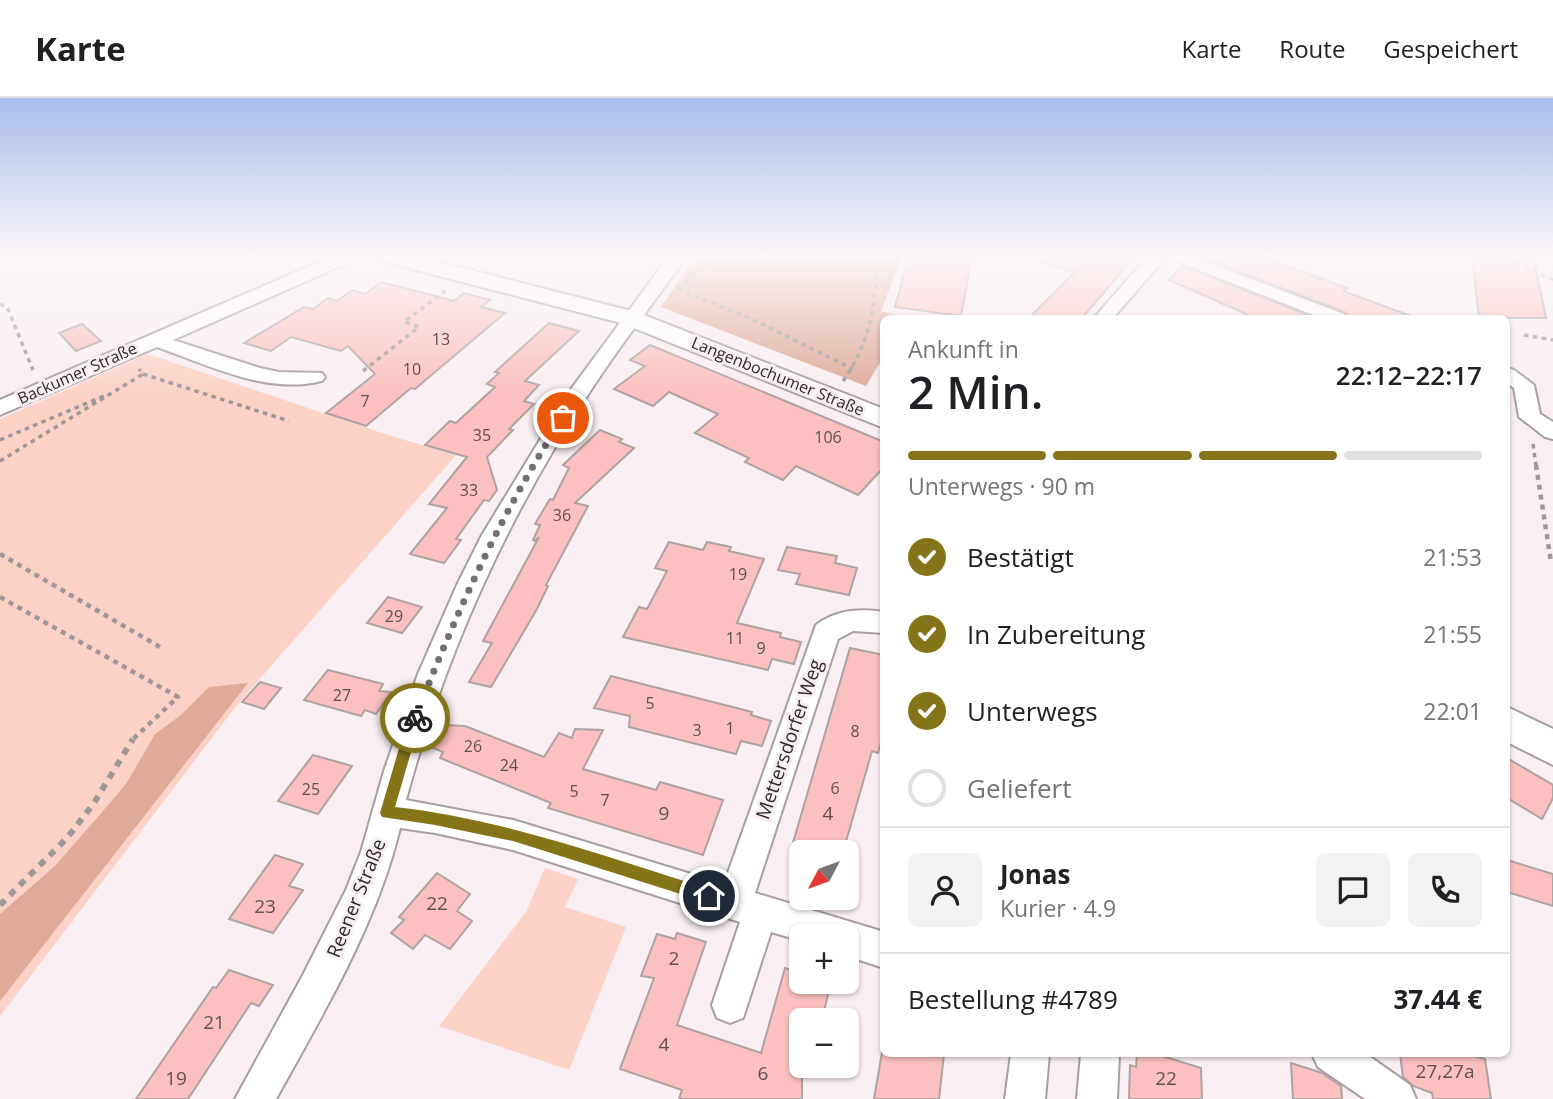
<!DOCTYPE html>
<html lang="de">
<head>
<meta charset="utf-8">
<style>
	:root { --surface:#fff; --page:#f2f2f2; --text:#202124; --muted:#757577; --line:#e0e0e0; --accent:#857518 }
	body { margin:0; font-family:"Open Sans",sans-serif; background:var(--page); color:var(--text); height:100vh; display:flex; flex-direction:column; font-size:26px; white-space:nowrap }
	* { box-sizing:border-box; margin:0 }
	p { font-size:23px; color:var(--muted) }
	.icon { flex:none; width:38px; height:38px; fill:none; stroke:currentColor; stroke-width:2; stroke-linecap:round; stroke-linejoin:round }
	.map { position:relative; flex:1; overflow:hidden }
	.details { position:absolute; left:880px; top:217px; width:630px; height:742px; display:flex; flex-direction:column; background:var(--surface); border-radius:10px; box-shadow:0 2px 5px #0004 }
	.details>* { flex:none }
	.needle { width:46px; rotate:229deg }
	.tools { position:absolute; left:789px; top:742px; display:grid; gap:14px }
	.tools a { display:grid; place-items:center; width:70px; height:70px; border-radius:10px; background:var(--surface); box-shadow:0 2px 5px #0004; font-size:35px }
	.pin { position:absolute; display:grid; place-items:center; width:60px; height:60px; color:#fff; margin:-30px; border:4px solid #fff; border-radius:50%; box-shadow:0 2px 7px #0007 }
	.courier { position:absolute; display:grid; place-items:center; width:70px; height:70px; margin:-35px; border:5px solid #857518; border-radius:50%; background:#fff; color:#222; box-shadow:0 2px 9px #0007 }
	.summary em { font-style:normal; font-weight:600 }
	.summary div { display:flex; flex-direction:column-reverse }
	.summary { display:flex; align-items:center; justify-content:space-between; height:119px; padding:0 28px }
	h1 { font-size:46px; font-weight:600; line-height:52px }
	.bar { display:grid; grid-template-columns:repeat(4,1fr); gap:10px 7px; align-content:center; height:84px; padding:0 28px }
	.bar i { height:9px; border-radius:5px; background:var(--line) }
	.bar .current { background:var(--accent) }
	.bar p { grid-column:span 4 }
	.line { display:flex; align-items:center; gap:18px; padding:0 28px; border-top:2px solid var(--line) }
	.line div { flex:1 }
	.round { display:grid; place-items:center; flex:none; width:74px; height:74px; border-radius:10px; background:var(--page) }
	ol { padding:0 28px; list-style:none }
	li { display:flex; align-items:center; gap:21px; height:77px }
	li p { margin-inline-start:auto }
	li .icon { padding:7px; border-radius:50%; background:var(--accent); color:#fff; stroke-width:4 }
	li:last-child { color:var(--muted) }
	li i { width:38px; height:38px; border:4px solid var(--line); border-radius:50% }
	header { display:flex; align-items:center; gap:42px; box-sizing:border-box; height:98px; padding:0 35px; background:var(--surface); border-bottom:2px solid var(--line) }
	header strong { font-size:33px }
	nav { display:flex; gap:38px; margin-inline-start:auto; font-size:24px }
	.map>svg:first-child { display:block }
</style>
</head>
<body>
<header>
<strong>Karte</strong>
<nav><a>Karte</a><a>Route</a><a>Gespeichert</a></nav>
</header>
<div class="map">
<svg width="1553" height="1001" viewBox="0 0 1553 1001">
	<rect width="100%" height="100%" fill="#f9eef1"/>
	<g fill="#fbd2c5">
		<polygon points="148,256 391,338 456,357 237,607 0,918 0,321"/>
		<polygon points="545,770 578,781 565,809 626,829 569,972 439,928 526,814"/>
	</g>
	<g fill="#dfaa98">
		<polygon points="703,158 902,158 881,213 906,220 884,220 884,258 866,288 661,209 687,171"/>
		<polygon points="248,585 0,903 0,816 55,768 103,713 126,686 155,636 181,617 209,589"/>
	</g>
	<g fill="#fbc0bf" stroke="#aea3a3" stroke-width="2">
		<polygon points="909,158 972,158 961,218 895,209"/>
		<polygon points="1040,158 1135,158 1082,220 1029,220 1075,174 1039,163"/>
		<polygon points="1198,158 1260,158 1347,190 1343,193 1411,218 1411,220 1349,220 1345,214"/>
		<polygon points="1472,158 1533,158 1546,220 1479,220"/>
		<polygon points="1183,168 1315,220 1255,220 1169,182"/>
		<polygon points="381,184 454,203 464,195 490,202 481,209 505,215 415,291 411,290 366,328 326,315 375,276 348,248 341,253 291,239 271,253 244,245 304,209 313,211 328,200 337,203 352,192 365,196"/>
		<polygon points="549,225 579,233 525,283 539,287 524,303 534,306 509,331 513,332 487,359 497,392 489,403 484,402 456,441 461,442 444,465 410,456 447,410 429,406 467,359 425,347 450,323 456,325 495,289 487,286 499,275 495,274"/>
		<polygon points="82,226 101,243 76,253 59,235"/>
		<polygon points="650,247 884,344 884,369 858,397 796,368 783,382 745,364 749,360 695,335 718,316 669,294 653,308 614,291 645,268 630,262"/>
		<polygon points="600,332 622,341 619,344 634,350 575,405 588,408 546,487 548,488 537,511 491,589 469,584 492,545 483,543 539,439 535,443 533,442 540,427 535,426 550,401 553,402 569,370 563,367"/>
		<polygon points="669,444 703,452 707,444 731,449 729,453 764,461 737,525 781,535 780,539 801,544 794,566 772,561 768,572 623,539 639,509 647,511 667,473 655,470"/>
		<polygon points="787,449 837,458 835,465 857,470 849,497 796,486 800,476 778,472"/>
		<polygon points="388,499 422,509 402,535 367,525"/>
		<polygon points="850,550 884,557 884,633 878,655 872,653 843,754 813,754 792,748"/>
		<polygon points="328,572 383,586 379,593 391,594 376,616 365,612 361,618 304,602"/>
		<polygon points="611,578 752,614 751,617 771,623 762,648 741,643 736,656 629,629 630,618 594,610"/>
		<polygon points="260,584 281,590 264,611 242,604"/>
		<polygon points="446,627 465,628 544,659 559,635 572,640 575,631 603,632 583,671 656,692 660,684 723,702 703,757 548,710 551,705 440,660 443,654 429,648"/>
		<polygon points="313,657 352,668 318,716 278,703"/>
		<polygon points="1507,660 1553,687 1553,700 1542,721 1507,700"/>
		<polygon points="275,757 303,766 289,788 303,792 273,835 229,821"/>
		<polygon points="1507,762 1553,776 1553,808 1507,794"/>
		<polygon points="437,775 470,796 457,813 472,823 450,851 425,837 413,851 391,835 404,822 399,819"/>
		<polygon points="677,835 706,844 677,927 761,955 785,870 802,876 802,884 831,884 822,922 802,922 802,1001 679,1001 682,992 620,971 654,880 641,878 657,836 675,841"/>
		<polygon points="229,872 273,887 259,908 251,905 188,1001 136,1001 213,889 216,890"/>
		<polygon points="882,954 944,956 939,1001 874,1001"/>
		<polygon points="1137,956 1156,956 1201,970 1202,1001 1129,1001 1130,967 1136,969"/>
		<polygon points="1400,956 1468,956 1485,961 1491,1001 1433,1001 1432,995 1413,988 1403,979"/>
		<polygon points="1291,965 1322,975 1341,988 1342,1001 1293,1001"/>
	</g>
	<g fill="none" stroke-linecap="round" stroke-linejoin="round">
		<g stroke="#a89ea1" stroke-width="4">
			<g id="minor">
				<path d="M333,158H357L354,162L173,242L260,270L279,274L322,275L325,279L322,283C267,297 208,267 157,249L0,317V302Z"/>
				<path d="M669,158H687C655,203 621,246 591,292C508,418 445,556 406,702L513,722L724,786L816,527C835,512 860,510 884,514V535L853,533L838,541L755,795L884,834V870L847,858V838H802V843L771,834L743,920L730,925L717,920L712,907L740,824L513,752L435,735L400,730C377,826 323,916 276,1001H235L303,877L346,792L361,754L384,673L418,576L457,487L482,437L569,294Z"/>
				<polygon points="1148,158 1190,158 1344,216 1347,220 1321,220 1166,159 1113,220 1094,220"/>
				<polygon points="1507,270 1514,272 1534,287 1540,316 1553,324 1553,341 1545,339 1519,319 1514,290 1507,285"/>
				<polygon points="1011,956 1049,956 1045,1001 1005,1001"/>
				<polygon points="1081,956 1119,956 1117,1001 1077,1001"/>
				<polygon points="1312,956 1366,956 1410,987 1416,1001 1365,1001 1318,969"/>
			</g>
		</g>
		<g stroke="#a89ea1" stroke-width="4">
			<g id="tertiary">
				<polygon points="378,158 416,158 639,215 884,311 884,330 621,225 381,163"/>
				<polygon points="1507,609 1553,631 1553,667 1507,644"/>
			</g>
		</g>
		<g stroke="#9e9799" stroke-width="3.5" stroke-dasharray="4.5 4.5" stroke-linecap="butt">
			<polyline points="1500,158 1553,182"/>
			<polyline points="685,185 716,158"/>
			<polyline points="678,191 750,220 853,271"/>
			<polyline points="0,206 7,209 33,272"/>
			<polyline points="1524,237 1553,242"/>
			<polyline points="363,273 419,229 404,224 445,193"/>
			<polyline points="143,276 289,323"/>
			<path d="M843,283C868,248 876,209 876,167L853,158"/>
			<polyline points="0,342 104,298"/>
			<polyline points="1533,346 1536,368"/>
			<polyline points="0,363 143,276 139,271"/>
		</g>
		<g stroke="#9e9799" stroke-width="4.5" stroke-dasharray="5 5" stroke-linecap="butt">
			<polyline points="1536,367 1551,464"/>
			<polyline points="0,456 160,549"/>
			<polyline points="0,499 178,599 132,642"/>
		</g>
		<polyline stroke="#9e9799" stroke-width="6" stroke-dasharray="7 7" stroke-linecap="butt" points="0,807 67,740 94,705 133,641"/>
		<use href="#minor" fill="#fff" fill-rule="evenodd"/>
		<use href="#tertiary" fill="#fff" fill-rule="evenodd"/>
	</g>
	<linearGradient id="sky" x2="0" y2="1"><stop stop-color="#a9bcec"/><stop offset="0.53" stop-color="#fcf7f9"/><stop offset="1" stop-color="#fcf7f9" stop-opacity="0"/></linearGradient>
	<rect width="1553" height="298" fill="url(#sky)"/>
	<path fill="#857518" d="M415,614L421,620L395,709C503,721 606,759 709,791L714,793L716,798L714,803L709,805L513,743L435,727L382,719L380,715L408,620Z"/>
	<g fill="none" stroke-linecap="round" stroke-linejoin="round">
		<path stroke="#756f71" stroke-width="7" stroke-dasharray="0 12.6" d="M415,620C456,516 501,414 563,320"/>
	</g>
	<g text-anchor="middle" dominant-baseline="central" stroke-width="6" stroke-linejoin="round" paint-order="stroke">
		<g font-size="16" fill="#615051">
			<text x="441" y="241">13</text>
			<text x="412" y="271">10</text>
			<text x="365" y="303">7</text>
			<text x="482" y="337">35</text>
			<text x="828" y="339">106</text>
			<text x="469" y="392">33</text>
			<text x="562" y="417">36</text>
			<text x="738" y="476">19</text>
			<text x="394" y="518">29</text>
			<text x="735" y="540">11</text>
			<text x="761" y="550">9</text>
			<text x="342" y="597">27</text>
			<text x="650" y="605">5</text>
			<text x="730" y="630">1</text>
			<text x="697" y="632">3</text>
			<text x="855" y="633">8</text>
			<text x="473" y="648">26</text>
			<text x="509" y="667">24</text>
			<text x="835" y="690">6</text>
			<text x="311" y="691">25</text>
			<text x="574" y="693">5</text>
			<text x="605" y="702">7</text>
		</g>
		<g font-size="16" fill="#2e2a2c" stroke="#f9eef1">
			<text transform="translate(77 275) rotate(-24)">Backumer Straße</text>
			<text transform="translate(778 278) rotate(22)">Langenbochumer Straße</text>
		</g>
		<g font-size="19" fill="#2e2a2c" stroke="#f9eef1">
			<text transform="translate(789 641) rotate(-71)">Mettersdorfer Weg</text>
			<text transform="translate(356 800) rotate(-68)">Reener Straße</text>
		</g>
		<g font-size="19" fill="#615051">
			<text x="664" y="715">9</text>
			<text x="828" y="715">4</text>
			<text x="437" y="805">22</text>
			<text x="265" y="808">23</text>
			<text x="674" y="860">2</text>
			<text x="214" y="924">21</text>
			<text x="664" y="946">4</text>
			<text x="1445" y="973">27,27a</text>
			<text x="763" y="975">6</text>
			<text x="176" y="980">19</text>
			<text x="1166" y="980">22</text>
		</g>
	</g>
</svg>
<div class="tools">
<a><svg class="needle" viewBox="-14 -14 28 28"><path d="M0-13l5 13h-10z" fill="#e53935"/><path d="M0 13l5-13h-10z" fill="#757577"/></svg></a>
<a>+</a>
<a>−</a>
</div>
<div class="pin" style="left:563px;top:320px;background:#ea580c"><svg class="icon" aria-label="bag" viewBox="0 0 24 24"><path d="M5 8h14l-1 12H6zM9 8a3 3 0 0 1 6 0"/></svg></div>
<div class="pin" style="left:709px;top:798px;background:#1f2937"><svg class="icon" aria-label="home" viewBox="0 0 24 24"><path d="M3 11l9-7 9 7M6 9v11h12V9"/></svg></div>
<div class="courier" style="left:415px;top:620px"><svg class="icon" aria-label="bike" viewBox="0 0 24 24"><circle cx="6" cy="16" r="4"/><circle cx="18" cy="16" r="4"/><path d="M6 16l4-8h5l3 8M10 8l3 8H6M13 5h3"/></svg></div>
<section class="details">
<div class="summary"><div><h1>2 Min.</h1><p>Ankunft in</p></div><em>22:12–22:17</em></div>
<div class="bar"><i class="current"></i><i class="current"></i><i class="current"></i><i></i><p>Unterwegs · 90 m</p></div>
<ol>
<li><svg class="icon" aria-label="check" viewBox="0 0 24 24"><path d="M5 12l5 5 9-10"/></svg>Bestätigt<p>21:53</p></li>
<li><svg class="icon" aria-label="check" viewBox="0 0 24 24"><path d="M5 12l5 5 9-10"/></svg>In Zubereitung<p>21:55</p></li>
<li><svg class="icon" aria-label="check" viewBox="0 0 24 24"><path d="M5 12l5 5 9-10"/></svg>Unterwegs<p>22:01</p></li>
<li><i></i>Geliefert</li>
</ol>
<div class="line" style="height:126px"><a class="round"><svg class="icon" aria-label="person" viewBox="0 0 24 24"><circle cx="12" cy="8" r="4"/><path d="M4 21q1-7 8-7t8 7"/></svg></a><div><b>Jonas</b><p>Kurier · 4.9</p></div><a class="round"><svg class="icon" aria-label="chat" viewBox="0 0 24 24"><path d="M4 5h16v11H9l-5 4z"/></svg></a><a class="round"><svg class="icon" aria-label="phone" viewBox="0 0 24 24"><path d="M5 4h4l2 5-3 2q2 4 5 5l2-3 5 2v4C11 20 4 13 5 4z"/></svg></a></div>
<div class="line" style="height:91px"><div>Bestellung #4789</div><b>37.44 €</b></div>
</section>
</div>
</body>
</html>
